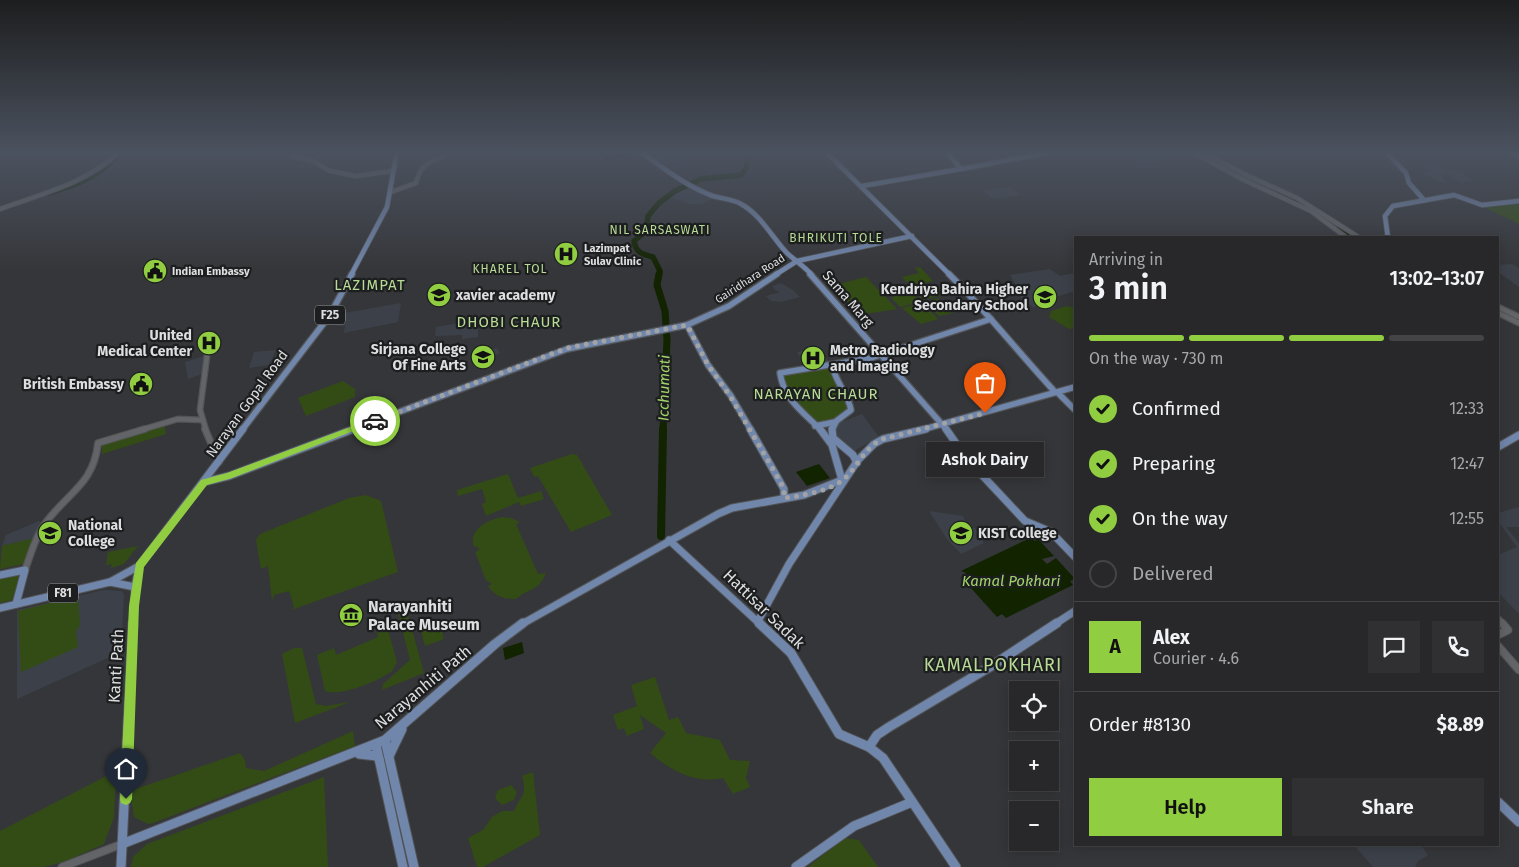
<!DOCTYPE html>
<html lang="en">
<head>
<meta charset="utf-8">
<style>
	:root { --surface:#28282b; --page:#303033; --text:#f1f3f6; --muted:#a5a6a9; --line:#444447; --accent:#90cd41 }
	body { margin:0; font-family:"Fira Sans",sans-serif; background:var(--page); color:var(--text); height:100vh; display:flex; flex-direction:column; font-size:19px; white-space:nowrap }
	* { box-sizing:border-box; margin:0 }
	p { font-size:16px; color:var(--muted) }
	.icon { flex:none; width:28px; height:28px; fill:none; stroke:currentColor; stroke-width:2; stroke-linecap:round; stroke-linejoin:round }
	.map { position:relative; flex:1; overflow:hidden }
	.drawer { position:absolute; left:1074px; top:236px; width:425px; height:610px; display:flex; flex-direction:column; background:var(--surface); border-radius:0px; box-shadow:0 2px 12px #0003,0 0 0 1px var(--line) }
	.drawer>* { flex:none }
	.controls { position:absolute; left:1009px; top:681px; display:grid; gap:10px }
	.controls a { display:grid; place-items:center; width:50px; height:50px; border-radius:0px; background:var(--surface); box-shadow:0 2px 12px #0003,0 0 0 1px var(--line); font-size:25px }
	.pin { position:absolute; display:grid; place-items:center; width:42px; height:42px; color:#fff; margin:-51px -21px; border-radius:50% 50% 50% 0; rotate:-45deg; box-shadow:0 0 5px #0007 }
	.pin .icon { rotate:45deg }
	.courier { position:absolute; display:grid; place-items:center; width:50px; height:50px; margin:-25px; border:4px solid #90cd41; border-radius:50%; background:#fff; color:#222; box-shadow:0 1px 6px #0007 }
	.bubble { position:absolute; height:35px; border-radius:0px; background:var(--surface); box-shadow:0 2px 12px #0003,0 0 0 1px var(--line); font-size:16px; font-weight:600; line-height:35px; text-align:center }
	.summary em { font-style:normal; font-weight:600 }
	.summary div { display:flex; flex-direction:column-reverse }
	.summary { display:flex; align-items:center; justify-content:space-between; height:85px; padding:0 15px }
	h1 { font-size:32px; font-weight:600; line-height:38px }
	.bar { display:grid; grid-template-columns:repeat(4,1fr); gap:8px 5px; align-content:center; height:60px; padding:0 15px }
	.bar i { height:6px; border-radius:4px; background:var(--line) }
	.bar .active { background:var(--accent) }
	.bar p { grid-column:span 4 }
	.line { display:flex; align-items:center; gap:12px; padding:0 15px; border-top:1px solid var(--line) }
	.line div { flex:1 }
	.round { display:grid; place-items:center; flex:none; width:52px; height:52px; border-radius:0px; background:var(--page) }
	ol { padding:0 15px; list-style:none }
	li { display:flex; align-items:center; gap:15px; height:55px }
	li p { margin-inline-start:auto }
	li .icon { padding:5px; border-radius:50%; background:var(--accent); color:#111; stroke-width:4 }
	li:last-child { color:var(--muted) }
	li i { width:28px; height:28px; border:2px solid var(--line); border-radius:50% }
	.cta { display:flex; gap:10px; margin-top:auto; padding:10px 15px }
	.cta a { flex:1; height:58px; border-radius:0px; background:var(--accent); color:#111; font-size:20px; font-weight:600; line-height:58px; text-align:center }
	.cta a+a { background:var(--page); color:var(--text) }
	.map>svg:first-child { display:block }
</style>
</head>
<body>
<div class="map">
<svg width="1519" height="867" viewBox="0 0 1519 867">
	<rect width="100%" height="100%" fill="#353639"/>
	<g fill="#3c4149">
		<polygon points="1155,151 1170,158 1143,167 1134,164 1140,161 1135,158 1146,156 1142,152"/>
		<polygon points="681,154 683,164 665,165 653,158"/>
		<polygon points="1437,163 1441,166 1436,167 1439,168 1462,172 1474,181 1461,183 1446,174 1441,175 1445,178 1442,179 1448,183 1445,183 1421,173 1430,170 1423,166"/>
		<polygon points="690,186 707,196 714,198 702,204 689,204 668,196 673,192"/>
		<polygon points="1010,187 1021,195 993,199 982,190"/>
		<polygon points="1512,264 1519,268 1519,287 1498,272 1501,270 1498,265"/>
		<polygon points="1050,269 1060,276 1075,273 1075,291 1040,302 1043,305 1033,307 1012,290 1017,287 1010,275"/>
		<polygon points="781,283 793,290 800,297 781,302 771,301 766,296 781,292 776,291 772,286"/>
		<polygon points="401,303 398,322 344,333 345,326 333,325 327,316"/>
		<polygon points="472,321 473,327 478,327 478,337 462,339 462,335 435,336 436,327"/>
		<polygon points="497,348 500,353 487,360 489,364 478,367 471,354"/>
		<polygon points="818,348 830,363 806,367 797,352"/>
		<polygon points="276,350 269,365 249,368 254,352"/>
		<polygon points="204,356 205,373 188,379 185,362"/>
		<polygon points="862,414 879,437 852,452 840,443 833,431 839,423"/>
		<polygon points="1519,507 1519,527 1506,527 1519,543 1519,614 1498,592 1498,555 1517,547 1498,521 1498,513"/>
		<polygon points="929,511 963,516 968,528 975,528 984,543 961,554 947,539"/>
		<polygon points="39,521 44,524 35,538 2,546 6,535"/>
		<polygon points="104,590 122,591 124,595 121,652 17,699 17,610"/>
		<polygon points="1354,845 1421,845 1428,855 1418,861 1415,867 1373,867"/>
	</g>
	<g fill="#334c15">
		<polygon points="1519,202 1519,224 1482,206"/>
		<polygon points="920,267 933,281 911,286 902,277 919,273 915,268"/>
		<polygon points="866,277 897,309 859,315 831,286"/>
		<polygon points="938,286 946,294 923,300 915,292"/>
		<polygon points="913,294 921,302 900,307 892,299 894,296"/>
		<polygon points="938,298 953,313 939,316 925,302"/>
		<polygon points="922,303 938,319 921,324 902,308"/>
		<polygon points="1067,306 1075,308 1075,328 1069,329 1049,317 1051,311"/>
		<path d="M831,367C833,382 843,393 848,407L843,414L820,426C805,413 780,397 783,374Z"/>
		<polygon points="343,381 355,389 355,397 306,416 298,398"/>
		<polygon points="164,424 166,434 102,454 102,442"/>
		<polygon points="572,454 577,455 612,515 571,532 538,476 534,477 530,468"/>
		<polygon points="508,474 518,498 541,491 544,499 521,506 519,502 486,516 482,504 486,502 482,489 458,496 457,490"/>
		<polygon points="366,495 381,501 398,572 291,610 294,607 289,591 274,595 272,601 268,566 261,569 256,540 260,534 349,498"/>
		<path d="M502,517L511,518L520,522L516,524L538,574L546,573C538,593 529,587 516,599C504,599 495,597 488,586L492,584L486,580L475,552L479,550L477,546L474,547C468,530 487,520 502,517Z"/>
		<polygon points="34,538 23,564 0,569 2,546"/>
		<polygon points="138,546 124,564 111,568 112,564 106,565 108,552"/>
		<polygon points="13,574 20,577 12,600 0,603 0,577"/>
		<polygon points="78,596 80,625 76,632 78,647 21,672 18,611"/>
		<polygon points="405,604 424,673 382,690 383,684 410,660 397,608"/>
		<polygon points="440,624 444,639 425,646 421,631"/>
		<path d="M387,626L397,662L392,671C379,681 340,697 325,691L317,655L334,648L336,655L378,637L377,630Z"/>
		<polygon points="294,648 302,648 316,704 326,706 350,702 295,723 282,654"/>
		<path d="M655,677L669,720L678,717L686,733L720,740L730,760L750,761L746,778L750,787L733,794L723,778C694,784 672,771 650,753L666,733L640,715L644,729L627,736L624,728L618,730L613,715L637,706L631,685Z"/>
		<polygon points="353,731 355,746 153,823 148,824 134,817 130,791 240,753 245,760 246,768 264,771"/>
		<polygon points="116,771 114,817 104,844 66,861 44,867 0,867 0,831"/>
		<path d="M533,772L540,835L483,867H477L468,838L483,830L492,817L502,811H514C520,795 528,796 522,776Z"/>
		<polygon points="324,777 328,867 131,867 133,857 147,844"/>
		<polygon points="511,785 517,792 514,800 502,805 495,798 498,790"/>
		<polygon points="845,838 859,840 878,867 808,867"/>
	</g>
	<g fill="#122300">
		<polygon points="819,464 830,478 807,486 796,472"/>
		<polygon points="1030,538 1035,541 1038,539 1054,556 1042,559 1047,564 1056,558 1075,579 1070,581 1073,585 1006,618 1002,614 997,617 961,577 966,576 966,573 961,571"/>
		<polygon points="522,642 524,653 505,660 503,648"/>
	</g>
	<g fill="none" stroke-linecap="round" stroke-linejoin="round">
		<g stroke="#122300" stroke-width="5.5">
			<polyline points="1197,151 1317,212"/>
			<polyline points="608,158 633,152"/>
			<path d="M48,193C80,184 100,177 122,151"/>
			<polyline points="1340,227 1354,238"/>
			<path d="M659,275L660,271L653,257C642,254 636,253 634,241L646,231L648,216L659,203L675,191L701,179L741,175L747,167L746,160L754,151"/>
		</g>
		<g stroke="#122300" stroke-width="7">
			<polyline points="659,274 657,285 665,311 667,340 663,430"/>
			<polyline points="1498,311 1519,320"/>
		</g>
		<polyline stroke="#122300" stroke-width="8" points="661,536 663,429"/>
		<g stroke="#525456" stroke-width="5.5">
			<g id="minor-far3">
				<polyline points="288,151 293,156 313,161 330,171 356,176 392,171"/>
				<polyline points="1191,151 1242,179 1311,211 1347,238"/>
				<polyline points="1201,151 1246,175 1297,198 1360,238"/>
				<path d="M391,192L416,183C422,159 434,163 451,151"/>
				<path d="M0,209C44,193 86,184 120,151"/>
				<polyline points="1383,238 1388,235"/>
			</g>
		</g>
		<g stroke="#525456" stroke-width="7">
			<g id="minor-far2">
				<polyline points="1498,307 1519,317"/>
				<polyline points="1498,313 1519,323"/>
				<polyline points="141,430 178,419 202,420"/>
				<polyline points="206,430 200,410 207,356"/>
			</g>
		</g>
		<g stroke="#525456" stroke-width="8">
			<g id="minor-far1">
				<polyline points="205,429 219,462"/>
				<path d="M25,570C31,553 36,535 47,521C69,492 94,483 98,443L145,429"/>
				<polyline points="1498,619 1503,624"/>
			</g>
		</g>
		<g stroke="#525456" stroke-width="9">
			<g id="minor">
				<polyline points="1498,635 1508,630 1502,623"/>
				<polyline points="1498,646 1519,670"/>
				<polyline points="62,867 122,844"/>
			</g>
		</g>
		<g stroke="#525456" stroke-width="6">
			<g id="major-far3">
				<path d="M639,151C661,166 683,184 708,194C718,199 731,198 741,204C760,214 772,237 786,252C794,260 804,266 812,275"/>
				<polyline points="825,151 950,275"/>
				<polyline points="1385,151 1406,173 1409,183 1424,200"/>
				<polyline points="961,169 1057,151"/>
				<polyline points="862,186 961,169 946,151"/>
				<polyline points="1388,238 1385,216 1393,206 1454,195 1482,205 1519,201"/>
				<polyline points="351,275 387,207 397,151"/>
				<polyline points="775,275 797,261 912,236"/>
			</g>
		</g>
		<g stroke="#525456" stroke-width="8">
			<g id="major-far2">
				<polyline points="810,274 947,430"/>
				<path d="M949,274C986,311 1019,353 1055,392"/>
				<polyline points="687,325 708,365 731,396 751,430"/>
				<polyline points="1058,393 1075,410"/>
				<path d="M815,426L835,422L851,410C848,393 835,382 832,365"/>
				<polyline points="242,430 330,315 352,274"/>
				<polyline points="351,430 567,349 687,325 729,306 777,274"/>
				<path d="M821,430C803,412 784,400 780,373L871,358L991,319"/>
				<polyline points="832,430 836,422"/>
				<polyline points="921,430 1075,387"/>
			</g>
		</g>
		<g stroke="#525456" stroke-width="9">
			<g id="major-far1">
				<polyline points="750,429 784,489 784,498"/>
				<polyline points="820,429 832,445 842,480"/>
				<polyline points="832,429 833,438 853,455 857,463"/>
				<polyline points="946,429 967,459 1025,521 1051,532 1075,557"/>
				<polyline points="1498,447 1519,435"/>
				<polyline points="204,482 229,476 354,429"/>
				<polyline points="669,540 760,624"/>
				<polyline points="0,575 25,570 16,604"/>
				<polyline points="110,582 135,587"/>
				<polyline points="0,608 110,582 139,566"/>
				<polyline points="758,621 789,564 858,460 874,444 883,439 926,429"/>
				<polyline points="133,624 135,587 139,566 243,429"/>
				<polyline points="522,624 718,514 732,508 804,495 842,480"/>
				<polyline points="1055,624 1075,611"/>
			</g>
		</g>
		<g stroke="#525456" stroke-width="11">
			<g id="major">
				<polyline points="759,623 791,653 839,734 869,747 883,758 956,867"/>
				<polyline points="385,740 414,867"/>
				<polyline points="376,745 403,867"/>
				<polyline points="869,747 877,735 889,727 993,665 1057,623"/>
				<polyline points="359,754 377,756 379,759"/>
				<polyline points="389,756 402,729"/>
				<polyline points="1498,802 1519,822"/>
				<polyline points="122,844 385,740 495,644 523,623"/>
				<polyline points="121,867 133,623"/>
				<polyline points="796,867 854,826 912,802"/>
			</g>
		</g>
		<g stroke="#525456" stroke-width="8">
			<polyline id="highway" points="1509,151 1519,156"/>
		</g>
		<use href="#minor-far3" stroke="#636467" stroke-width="4"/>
		<use href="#minor-far2" stroke="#636467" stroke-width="4.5"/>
		<use href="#minor-far1" stroke="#636467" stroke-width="5.5"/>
		<use href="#minor" stroke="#636467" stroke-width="7"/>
		<use href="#major-far3" stroke="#7186ab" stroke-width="4.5"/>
		<use href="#major-far2" stroke="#7186ab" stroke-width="5.5"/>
		<use href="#major-far1" stroke="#7186ab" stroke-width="7"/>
		<use href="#major" stroke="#7186ab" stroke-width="9"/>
		<use href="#highway" stroke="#7b9dd9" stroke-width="5.5"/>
	</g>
	<linearGradient id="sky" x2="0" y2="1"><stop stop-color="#1d1e1f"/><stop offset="0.56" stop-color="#4b525f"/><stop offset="1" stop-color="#4b525f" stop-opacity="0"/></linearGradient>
	<rect width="1519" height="272" fill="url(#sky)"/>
	<polygon fill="#90cd41" points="372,419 379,421 232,478 207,485 144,567 139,606 132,799 130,803 126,805 121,803 120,799 129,606 136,563 201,480 227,473"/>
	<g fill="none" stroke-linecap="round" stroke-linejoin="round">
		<path stroke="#a2a3a6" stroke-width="5" stroke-dasharray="0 9" d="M375,421L567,348L687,325L708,365L730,396L777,476L784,489V498C801,496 829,491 843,480C858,467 864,447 883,439L985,413"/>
	</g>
	<defs>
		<g id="hospital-disc" transform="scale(1.25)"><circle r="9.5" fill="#90cd41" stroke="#1d1e1f"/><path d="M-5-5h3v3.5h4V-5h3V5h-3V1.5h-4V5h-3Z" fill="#111"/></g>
		<g id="civic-disc" transform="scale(1.25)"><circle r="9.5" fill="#90cd41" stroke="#1d1e1f"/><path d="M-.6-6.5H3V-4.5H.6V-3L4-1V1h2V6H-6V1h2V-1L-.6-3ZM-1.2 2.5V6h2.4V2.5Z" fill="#111"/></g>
		<g id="university-disc" transform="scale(1.25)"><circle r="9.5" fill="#90cd41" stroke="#1d1e1f"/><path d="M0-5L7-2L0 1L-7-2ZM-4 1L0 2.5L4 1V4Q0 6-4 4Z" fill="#111"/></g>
		<g id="museum-disc" transform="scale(1.25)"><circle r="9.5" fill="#90cd41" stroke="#1d1e1f"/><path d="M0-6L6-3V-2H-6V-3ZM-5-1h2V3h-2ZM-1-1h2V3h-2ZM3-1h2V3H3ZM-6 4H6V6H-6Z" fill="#111"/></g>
	</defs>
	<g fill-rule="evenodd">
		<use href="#hospital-disc" x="566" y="254"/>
		<use href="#civic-disc" x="155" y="271"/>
		<use href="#university-disc" x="439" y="295"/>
		<use href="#university-disc" x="1045" y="297"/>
		<use href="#hospital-disc" x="209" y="343"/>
		<use href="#university-disc" x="483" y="357"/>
		<use href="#hospital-disc" x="813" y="358"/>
		<use href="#civic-disc" x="141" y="384"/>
		<use href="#university-disc" x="50" y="533"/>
		<use href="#university-disc" x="961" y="533"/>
		<use href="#museum-disc" x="351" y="615"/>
	</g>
	<g text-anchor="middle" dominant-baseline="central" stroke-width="4.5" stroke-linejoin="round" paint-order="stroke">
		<g font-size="11" font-weight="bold" fill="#dddee0" stroke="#1d1e1f" text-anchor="start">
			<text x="584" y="248">Lazimpat<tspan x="584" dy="13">Sulav Clinic</tspan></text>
			<text x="172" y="271">Indian Embassy</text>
		</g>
		<g font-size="11" fill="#dddee0" stroke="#1d1e1f">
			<text transform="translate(750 279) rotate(-33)">Gairidhara Road</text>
		</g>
		<g font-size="12" letter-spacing="1" fill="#b8db96" stroke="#1d1e1f">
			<text x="660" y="230">NIL SARSASWATI</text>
			<text x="836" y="238">BHRIKUTI TOLE</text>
			<text x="510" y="269">KHAREL TOL</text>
		</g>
		<g fill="#1d1e1f" stroke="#a3a4a6" stroke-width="1">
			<rect x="315" y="305.5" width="30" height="19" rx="4"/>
			<rect x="48" y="583.5" width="30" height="19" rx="4"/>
		</g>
		<g font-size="12" font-weight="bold" fill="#dddee0">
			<text x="330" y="315">F25</text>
			<text x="63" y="593">F81</text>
		</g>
		<g font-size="14" font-weight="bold" fill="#dddee0" stroke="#1d1e1f" text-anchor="end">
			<text x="1028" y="289">Kendriya Bahira Higher<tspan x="1028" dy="16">Secondary School</tspan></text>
			<text x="456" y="295" text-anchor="start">xavier academy</text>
			<text x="192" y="335">United<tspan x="192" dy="16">Medical Center</tspan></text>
			<text x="466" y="349">Sirjana College<tspan x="466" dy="16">Of Fine Arts</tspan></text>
			<text x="830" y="350" text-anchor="start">Metro Radiology<tspan x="830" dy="16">and Imaging</tspan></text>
			<text x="124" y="384">British Embassy</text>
			<text x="68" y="525" text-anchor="start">National<tspan x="68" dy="16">College</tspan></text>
			<text x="978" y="533" text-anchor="start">KIST College</text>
		</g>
		<g font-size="14" fill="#dddee0" stroke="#1d1e1f">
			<text transform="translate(848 299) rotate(49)">Sama Marg</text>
			<text transform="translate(247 404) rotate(-54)">Narayan Gopal Road</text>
		</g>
		<g font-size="15" letter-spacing="1" fill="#b8db96" stroke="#1d1e1f">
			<text x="370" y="285">LAZIMPAT</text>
			<text x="509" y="322">DHOBI CHAUR</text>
			<text x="816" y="394">NARAYAN CHAUR</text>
		</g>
		<g font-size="15" font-style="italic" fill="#a1d36a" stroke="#1d1e1f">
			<text transform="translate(664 388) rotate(-89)">Icchumati</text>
			<text x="1011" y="581">Kamal Pokhari</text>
		</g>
		<g font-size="16" font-weight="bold" fill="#dddee0" stroke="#1d1e1f" text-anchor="start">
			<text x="368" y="606">Narayanhiti<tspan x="368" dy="18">Palace Museum</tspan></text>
		</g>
		<g font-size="16" fill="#dddee0" stroke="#1d1e1f">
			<text transform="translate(764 609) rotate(44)">Hattisar Sadak</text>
			<text transform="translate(116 666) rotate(-87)">Kanti Path</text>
			<text transform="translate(423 687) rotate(-40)">Narayanhiti Path</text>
		</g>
		<g font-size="18" letter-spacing="1" fill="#b8db96" stroke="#1d1e1f">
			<text x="993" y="665">KAMALPOKHARI</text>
		</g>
	</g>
</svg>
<div class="controls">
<a><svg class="icon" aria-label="locate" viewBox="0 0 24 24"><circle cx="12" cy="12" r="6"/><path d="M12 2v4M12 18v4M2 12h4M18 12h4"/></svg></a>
<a>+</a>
<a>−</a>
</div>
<div class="pin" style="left:985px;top:413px;background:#ea580c"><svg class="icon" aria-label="bag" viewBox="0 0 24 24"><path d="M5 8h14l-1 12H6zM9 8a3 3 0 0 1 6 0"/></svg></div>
<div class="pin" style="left:126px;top:799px;background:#1f2937"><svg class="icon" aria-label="home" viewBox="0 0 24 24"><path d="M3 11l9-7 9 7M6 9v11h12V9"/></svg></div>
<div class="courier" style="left:375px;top:421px"><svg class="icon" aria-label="car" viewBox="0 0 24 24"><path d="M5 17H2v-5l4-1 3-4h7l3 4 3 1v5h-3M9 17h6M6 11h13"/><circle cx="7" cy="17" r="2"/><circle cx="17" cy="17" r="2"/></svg></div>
<div class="bubble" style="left:926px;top:442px;width:118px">Ashok Dairy</div>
<section class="drawer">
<div class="summary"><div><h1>3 min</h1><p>Arriving in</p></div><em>13:02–13:07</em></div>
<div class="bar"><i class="active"></i><i class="active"></i><i class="active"></i><i></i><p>On the way · 730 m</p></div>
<ol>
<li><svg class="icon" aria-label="check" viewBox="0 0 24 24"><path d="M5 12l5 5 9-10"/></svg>Confirmed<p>12:33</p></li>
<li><svg class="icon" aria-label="check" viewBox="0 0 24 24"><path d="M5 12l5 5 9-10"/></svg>Preparing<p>12:47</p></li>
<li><svg class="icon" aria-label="check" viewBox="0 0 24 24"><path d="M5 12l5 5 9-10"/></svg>On the way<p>12:55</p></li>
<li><i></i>Delivered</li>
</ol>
<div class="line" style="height:90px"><b class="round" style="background:var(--accent);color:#111">A</b><div><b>Alex</b><p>Courier · 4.6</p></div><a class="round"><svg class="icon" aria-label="chat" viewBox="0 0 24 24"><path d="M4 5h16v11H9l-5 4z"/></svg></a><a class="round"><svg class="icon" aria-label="phone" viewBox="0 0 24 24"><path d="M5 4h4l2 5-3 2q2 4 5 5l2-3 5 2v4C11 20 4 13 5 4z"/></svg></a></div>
<div class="line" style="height:65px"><div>Order #8130</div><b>$8.89</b></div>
<div class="cta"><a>Help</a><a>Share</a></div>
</section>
</div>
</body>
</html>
